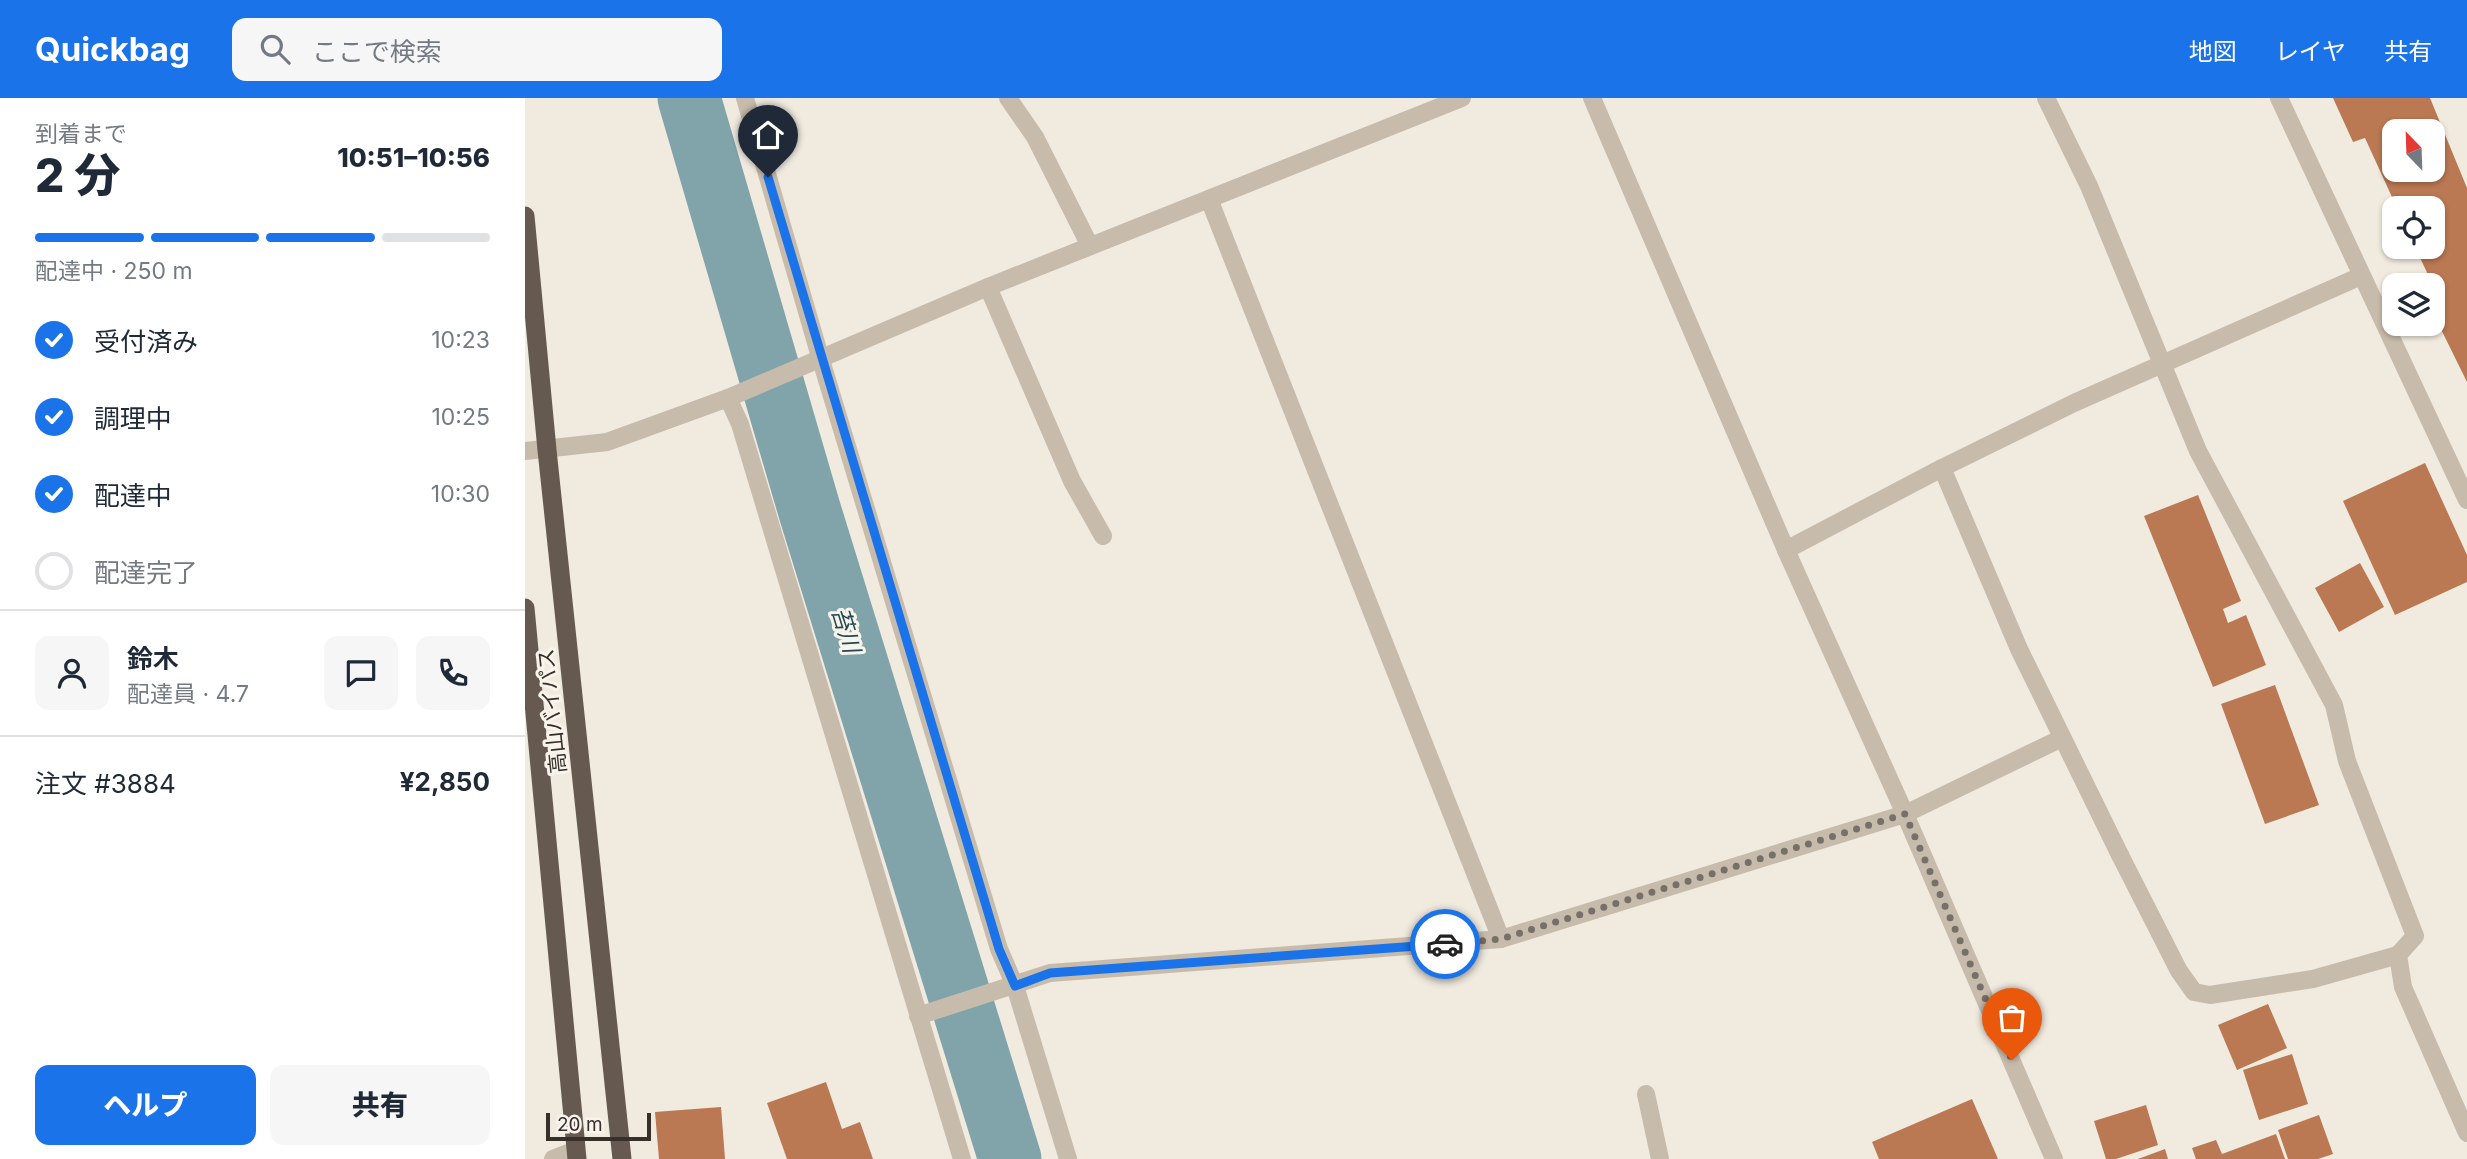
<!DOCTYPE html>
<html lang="ja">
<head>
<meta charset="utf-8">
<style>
	:root { --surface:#fff; --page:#f6f6f7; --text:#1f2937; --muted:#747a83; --line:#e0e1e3; --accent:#1a73e8 }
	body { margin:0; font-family:Inter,"Noto Sans JP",sans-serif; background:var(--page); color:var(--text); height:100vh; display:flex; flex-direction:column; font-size:26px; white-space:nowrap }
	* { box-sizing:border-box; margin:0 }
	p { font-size:23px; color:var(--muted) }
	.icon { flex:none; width:38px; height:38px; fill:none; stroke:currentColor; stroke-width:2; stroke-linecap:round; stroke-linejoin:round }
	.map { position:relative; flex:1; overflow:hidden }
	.panel { display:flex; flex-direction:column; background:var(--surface); width:525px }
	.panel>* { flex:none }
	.needle { width:46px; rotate:337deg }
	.tools { position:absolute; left:1857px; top:21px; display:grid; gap:14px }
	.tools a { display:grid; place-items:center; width:63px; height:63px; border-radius:14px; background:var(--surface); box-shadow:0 2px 5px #0004; font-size:35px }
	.scale { position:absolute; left:21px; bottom:18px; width:105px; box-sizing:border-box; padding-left:7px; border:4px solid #362f2a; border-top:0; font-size:19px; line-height:24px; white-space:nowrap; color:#362f2a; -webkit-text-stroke:5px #f8f4eb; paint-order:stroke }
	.pin { position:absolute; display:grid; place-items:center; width:60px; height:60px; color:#fff; margin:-72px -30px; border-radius:50% 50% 50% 0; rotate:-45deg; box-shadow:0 0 7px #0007 }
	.pin .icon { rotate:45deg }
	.courier { position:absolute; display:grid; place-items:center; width:70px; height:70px; margin:-35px; border:5px solid #1a73e8; border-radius:50%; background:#fff; color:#222; box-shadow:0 2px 9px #0007 }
	.overview em { font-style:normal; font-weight:800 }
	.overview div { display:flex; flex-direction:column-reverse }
	.overview { display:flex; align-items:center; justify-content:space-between; height:119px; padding:0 35px }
	h1 { font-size:46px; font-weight:800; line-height:52px }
	.bar { display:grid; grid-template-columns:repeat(4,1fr); gap:10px 7px; align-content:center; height:84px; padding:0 35px }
	.bar i { height:9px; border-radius:5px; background:var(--line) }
	.bar .current { background:var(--accent) }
	.bar p { grid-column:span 4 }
	.line { display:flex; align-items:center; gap:18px; padding:0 35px; border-top:2px solid var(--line) }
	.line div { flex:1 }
	.round { display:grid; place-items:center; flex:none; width:74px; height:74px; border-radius:14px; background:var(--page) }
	ol { padding:0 35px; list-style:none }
	li { display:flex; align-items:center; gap:21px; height:77px }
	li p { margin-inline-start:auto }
	li .icon { padding:7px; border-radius:50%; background:var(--accent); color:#fff; stroke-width:4 }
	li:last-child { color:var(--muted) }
	li i { width:38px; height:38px; border:4px solid var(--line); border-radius:50% }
	.action { display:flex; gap:14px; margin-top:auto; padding:14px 35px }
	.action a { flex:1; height:80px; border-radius:14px; background:var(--accent); color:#fff; font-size:28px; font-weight:800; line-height:80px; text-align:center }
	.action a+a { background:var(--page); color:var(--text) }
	header { display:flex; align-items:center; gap:42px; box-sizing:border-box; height:98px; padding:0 35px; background:var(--accent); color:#fff }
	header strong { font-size:33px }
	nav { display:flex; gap:38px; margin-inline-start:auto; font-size:24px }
	.search { width:490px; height:63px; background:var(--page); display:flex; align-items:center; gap:18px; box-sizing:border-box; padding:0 24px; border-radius:14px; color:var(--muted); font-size:26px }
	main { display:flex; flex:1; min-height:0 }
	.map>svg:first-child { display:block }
</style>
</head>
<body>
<header>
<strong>Quickbag</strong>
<div class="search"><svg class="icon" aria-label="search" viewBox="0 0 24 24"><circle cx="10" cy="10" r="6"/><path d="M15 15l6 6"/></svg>ここで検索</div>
<nav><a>地図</a><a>レイヤ</a><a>共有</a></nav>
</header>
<main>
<section class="panel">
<div class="overview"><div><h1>2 分</h1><p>到着まで</p></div><em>10:51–10:56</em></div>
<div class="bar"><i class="current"></i><i class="current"></i><i class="current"></i><i></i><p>配達中 · 250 m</p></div>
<ol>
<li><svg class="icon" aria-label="check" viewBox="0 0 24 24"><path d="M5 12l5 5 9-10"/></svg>受付済み<p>10:23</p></li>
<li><svg class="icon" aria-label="check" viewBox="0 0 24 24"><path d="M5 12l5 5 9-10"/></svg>調理中<p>10:25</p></li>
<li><svg class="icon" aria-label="check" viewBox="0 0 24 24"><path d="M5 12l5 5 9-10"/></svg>配達中<p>10:30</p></li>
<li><i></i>配達完了</li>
</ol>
<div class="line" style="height:126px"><a class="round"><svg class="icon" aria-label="person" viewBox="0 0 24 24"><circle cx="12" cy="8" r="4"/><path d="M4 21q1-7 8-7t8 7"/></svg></a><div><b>鈴木</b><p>配達員 · 4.7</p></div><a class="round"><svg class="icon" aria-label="chat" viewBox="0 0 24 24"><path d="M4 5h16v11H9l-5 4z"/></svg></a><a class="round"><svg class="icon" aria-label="phone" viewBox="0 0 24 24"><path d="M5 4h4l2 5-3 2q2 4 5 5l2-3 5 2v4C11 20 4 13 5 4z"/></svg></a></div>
<div class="line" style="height:91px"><div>注文 #3884</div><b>¥2,850</b></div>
<div class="action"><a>ヘルプ</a><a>共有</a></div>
</section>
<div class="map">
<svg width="1942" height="1061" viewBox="0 0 1942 1061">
	<rect width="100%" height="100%" fill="#f0eadf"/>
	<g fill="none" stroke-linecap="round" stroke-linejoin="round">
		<polyline stroke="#80a4aa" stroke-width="63" points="164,0 285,414 485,1061"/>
	</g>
	<g fill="#ba7853" fill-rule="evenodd">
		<path d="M1808,0H1905L1942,90V284L1908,215V187H1894L1905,181L1890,149H1908V110H1872L1840,40L1828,44ZM1869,33H1908V72H1869Z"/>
		<polygon points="1900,365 1942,457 1942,484 1870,517 1818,403"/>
		<polygon points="1673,397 1716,503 1698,511 1703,525 1721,517 1741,567 1688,589 1619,418"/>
		<polygon points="1835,465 1859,509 1814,534 1790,490"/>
		<polygon points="1750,587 1794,707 1740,726 1696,606"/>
		<polygon points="1743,906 1762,950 1712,972 1693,927"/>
		<polygon points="1767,956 1783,1006 1734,1022 1718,972"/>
		<polygon points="301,984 317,1031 335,1024 348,1061 262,1061 242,1005"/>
		<polygon points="1447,1001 1473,1061 1354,1061 1347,1044"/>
		<polygon points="1621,1007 1633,1047 1591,1061 1581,1061 1569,1023"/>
		<polygon points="196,1009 200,1061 134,1061 130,1014"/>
		<polygon points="1794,1017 1808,1056 1793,1061 1763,1061 1753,1032"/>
		<polygon points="1751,1036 1760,1061 1671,1061 1667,1050 1691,1042 1697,1056"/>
		<polygon points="1640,1051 1643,1061 1613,1061"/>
	</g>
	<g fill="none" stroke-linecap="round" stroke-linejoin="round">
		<g stroke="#c7bbac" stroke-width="18">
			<polyline points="483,0 510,39 565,148"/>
			<polyline points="463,189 547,383 578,438"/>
			<polyline points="1417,370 1494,551 1595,757"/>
			<polyline points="1380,716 1537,640"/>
			<polyline points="1121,996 1135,1061"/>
			<polyline points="28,1061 51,1052"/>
		</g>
		<g stroke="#c7bbac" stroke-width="18">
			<polyline points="220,0 296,262 474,851 490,888 543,1061"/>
			<polyline points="1521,0 1564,88 1673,353 1809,607 1822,663 1890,838 1873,857 1878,889 1942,1035"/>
			<polyline points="684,101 976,841"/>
			<polyline points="203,300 215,326 437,1061"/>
			<polyline points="1261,452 1417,370 1549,305 1836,178"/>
			<polyline points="1595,757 1654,873 1669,894 1685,897 1788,881 1873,857"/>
			<polyline points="393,918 525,875 976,841 1380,716"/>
		</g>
		<g stroke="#c7bbac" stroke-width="18">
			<polyline points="1067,0 1261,452 1380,716 1529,1061"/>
			<polyline points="1754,0 1942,402"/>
			<polyline points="0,353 82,344 203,300 463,189 937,0"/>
		</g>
		<g stroke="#665950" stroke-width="19">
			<polyline points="0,118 22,352 97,1061"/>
			<polyline points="0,510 52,1061"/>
		</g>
	</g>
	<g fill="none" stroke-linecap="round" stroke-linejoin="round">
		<polyline stroke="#777069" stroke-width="7" stroke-dasharray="0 12.6" points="920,846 976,841 1380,716 1487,962"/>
		<polyline stroke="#1a73e8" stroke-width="9" points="243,79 474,851 490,888 525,875 920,846"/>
	</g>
	<g text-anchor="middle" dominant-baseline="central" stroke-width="6" stroke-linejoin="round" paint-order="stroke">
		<g font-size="21" fill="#362f2a" stroke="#f8f4eb">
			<text transform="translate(27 613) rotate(-96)">高山バイパス</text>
		</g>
		<g font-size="23" font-style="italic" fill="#234b53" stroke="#f8f4eb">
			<text transform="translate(321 532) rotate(73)">苔川</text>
		</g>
	</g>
</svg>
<div class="tools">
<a><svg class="needle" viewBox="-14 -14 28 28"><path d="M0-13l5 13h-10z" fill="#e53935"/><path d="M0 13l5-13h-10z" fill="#747a83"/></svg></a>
<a><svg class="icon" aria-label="locate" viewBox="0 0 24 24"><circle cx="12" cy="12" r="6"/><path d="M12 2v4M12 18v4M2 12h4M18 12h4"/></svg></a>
<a><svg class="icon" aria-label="layers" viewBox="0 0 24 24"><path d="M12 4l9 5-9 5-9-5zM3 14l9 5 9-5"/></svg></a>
</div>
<div class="scale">20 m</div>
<div class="pin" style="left:1487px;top:962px;background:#ea580c"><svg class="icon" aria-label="bag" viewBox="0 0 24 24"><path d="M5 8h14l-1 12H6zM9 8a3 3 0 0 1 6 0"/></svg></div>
<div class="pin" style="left:243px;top:79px;background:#1f2937"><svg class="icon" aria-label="home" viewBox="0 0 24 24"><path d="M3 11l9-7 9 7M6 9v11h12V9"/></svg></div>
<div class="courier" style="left:920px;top:846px"><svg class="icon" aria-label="car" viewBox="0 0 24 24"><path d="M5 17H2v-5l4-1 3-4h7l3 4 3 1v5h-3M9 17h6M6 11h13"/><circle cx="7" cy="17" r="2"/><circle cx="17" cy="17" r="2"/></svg></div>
</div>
</main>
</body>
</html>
